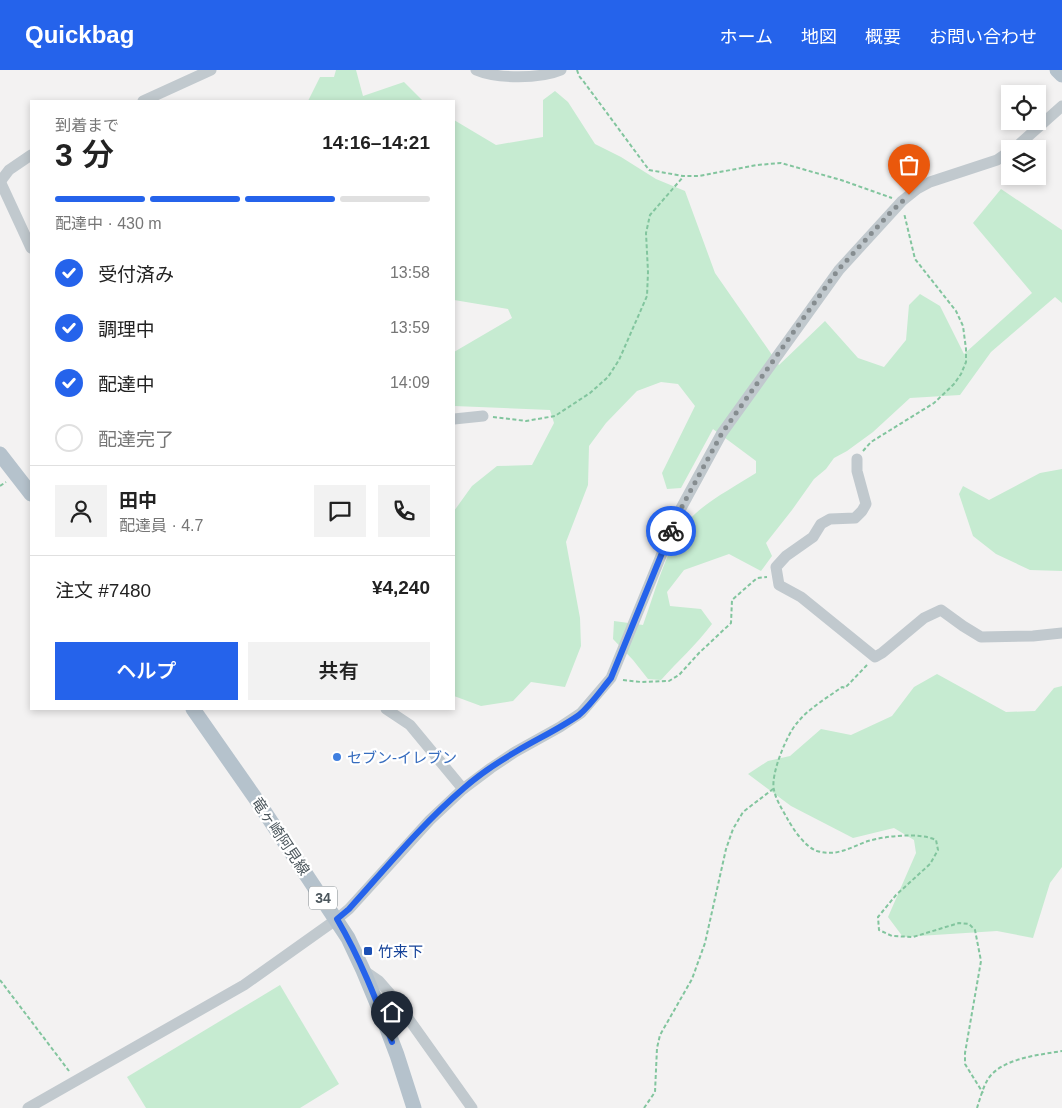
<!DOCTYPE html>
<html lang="ja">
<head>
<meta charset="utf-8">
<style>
	:root { --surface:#fff; --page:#f2f2f2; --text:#222; --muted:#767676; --line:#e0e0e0; --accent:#2563eb }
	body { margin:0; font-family:Arial,"Noto Sans JP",sans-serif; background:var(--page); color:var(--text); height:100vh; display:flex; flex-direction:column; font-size:19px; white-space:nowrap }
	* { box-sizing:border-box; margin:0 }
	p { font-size:16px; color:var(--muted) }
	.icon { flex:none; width:28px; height:28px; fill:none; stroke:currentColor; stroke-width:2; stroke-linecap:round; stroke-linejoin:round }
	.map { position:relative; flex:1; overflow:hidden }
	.side { position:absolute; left:30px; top:30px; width:425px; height:610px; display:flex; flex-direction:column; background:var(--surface); border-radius:0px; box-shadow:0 2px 8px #0003 }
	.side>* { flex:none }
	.fabs { position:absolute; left:1001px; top:15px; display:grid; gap:10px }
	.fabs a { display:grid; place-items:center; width:45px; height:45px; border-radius:0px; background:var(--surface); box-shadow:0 2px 8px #0003; font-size:25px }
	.pin { position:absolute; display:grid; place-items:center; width:42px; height:42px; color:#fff; margin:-51px -21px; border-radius:50% 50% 50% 0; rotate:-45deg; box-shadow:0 0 5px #0007 }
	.pin .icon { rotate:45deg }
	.courier { position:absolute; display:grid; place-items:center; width:50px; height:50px; margin:-25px; border:4px solid #2563eb; border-radius:50%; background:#fff; color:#222; box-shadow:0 1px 6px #0007 }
	.overview em { font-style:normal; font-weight:600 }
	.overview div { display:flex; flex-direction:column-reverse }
	.overview { display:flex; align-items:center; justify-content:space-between; height:85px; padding:0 25px }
	h1 { font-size:32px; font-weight:600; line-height:38px }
	.bar { display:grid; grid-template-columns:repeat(4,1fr); gap:8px 5px; align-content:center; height:60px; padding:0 25px }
	.bar i { height:6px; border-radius:4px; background:var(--line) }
	.bar .current { background:var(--accent) }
	.bar p { grid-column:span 4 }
	.line { display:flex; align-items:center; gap:12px; padding:0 25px; border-top:1px solid var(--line) }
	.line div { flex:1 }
	.round { display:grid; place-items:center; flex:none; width:52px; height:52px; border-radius:0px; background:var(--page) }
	ol { padding:0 25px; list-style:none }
	li { display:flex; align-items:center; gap:15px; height:55px }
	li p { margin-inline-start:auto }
	li .icon { padding:5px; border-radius:50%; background:var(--accent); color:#fff; stroke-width:4 }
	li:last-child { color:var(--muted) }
	li i { width:28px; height:28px; border:2px solid var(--line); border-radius:50% }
	.action { display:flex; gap:10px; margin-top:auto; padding:10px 25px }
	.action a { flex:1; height:58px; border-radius:0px; background:var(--accent); color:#fff; font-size:20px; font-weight:600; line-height:58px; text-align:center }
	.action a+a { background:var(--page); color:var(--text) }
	header { display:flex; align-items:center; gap:30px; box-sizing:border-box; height:70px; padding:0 25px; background:var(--accent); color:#fff }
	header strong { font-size:24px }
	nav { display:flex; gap:28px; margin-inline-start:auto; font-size:18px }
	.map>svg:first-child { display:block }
</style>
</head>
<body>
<header>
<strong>Quickbag</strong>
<nav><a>ホーム</a><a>地図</a><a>概要</a><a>お問い合わせ</a></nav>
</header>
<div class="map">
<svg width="1062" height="1038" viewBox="0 0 1062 1038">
	<rect width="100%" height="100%" fill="#f3f2f2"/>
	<g fill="#c6ebd1">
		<polygon points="336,0 356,0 363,26 404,12 423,31 308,31 320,7 334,7"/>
		<path d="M555,21L568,32L595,74L621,87L656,109L685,121L715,203L779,295L825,251L858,288L884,297L906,270L909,235L920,224L940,236L964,284L1032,223L973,153L1001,119L1062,160V233L1055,227L991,282L960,325L910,328L873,362L847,381L834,388L826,399L814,409L792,440L766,473L772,486L761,501L729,484L684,500L667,522L670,536L701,539L712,554C697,574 678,591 661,610L648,609L633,590L613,569L614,551L643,555C655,523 667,474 690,449C705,432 736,416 756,403V391L713,359L681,418L667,419L662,403L695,336L678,314L661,312L637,321L606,353L589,376L588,415L566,472L580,548L581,576L565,617L531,612L513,631L481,636L454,626V441L472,416L497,396L532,395L554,353L550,340L454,336V282L512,248L508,239L454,230V50L496,75L543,67V30Z"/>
		<polygon points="1062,399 1062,501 1030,500 996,484 973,466 959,424 963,416 989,430 1040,403"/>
		<polygon points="937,604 1006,642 1035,641 1054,618 1062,616 1062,797 1050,813 1033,868 997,861 903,867 888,847 916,783 914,770 894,758 853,768 791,736 748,704 768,691 790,686 821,659 851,665 892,646 914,617"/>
		<polygon points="280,915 339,1014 300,1038 146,1038 127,1007"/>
	</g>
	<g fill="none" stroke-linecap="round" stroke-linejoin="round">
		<g stroke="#82c59e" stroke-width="2" stroke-dasharray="4 2.5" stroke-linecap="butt">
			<polyline points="577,0 579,6 584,12 649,100 683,106 699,106 757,95 781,93 841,110 892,128"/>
			<polyline points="493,347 526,351 555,346 590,323 608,307 619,290 647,226 648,202 646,163 650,145 683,107"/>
			<polyline points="863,381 871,372 934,333 954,314 961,304 966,292 966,279 963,256 956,241 915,189 904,143"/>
			<polyline points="0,416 6,412"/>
			<path d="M867,595L845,618L842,617C827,628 809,638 797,653C787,664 770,705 774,720C776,730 782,739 787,748C793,759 805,777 817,781C837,787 851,777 868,771C886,766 919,762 936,770L938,780L930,794L896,825L878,847L879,860L892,866L913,867L959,853L969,854L975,860L981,891L965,983V994L983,1023"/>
			<polyline points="623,610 641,612 669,611 679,605 699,583 731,553 732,530 757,508 767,507"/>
			<polyline points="0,910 69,1001"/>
			<polyline points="644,1038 655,1022 657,978 660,965 692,909 705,873 726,779 733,759 743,742 773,719"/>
			<path d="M977,1038C980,1029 983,1017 988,1009C1002,988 1039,985 1062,981"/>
		</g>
		<g stroke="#c1c9ce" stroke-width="11">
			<path d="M476,0C497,9 540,9 561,0"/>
			<polyline points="143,31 211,0"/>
			<polyline points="1014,79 1062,36"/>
			<polyline points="0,111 31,178"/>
			<polyline points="0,112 9,100 31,85"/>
			<polyline points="454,349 483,346"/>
			<polyline points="857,389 857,401 866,434 862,441 855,448 830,449 821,454 813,467 786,486 776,497 779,515 801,527 875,587 882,583 924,548 941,540 963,556 981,567 1033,566 1062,563"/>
			<polyline points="386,639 410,655 463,719"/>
			<polyline points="363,900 379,911 393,927 472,1038"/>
			<polyline points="28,1038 244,915 337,849 349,839 430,750 463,719 491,698 515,682 560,657 581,643 611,608 679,442 722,363 839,200 902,131 917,119 930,112 997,90 1010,81"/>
		</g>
		<g stroke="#b5c2cc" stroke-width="15">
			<polyline points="1057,0 1062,5"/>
			<polyline points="0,384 31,424"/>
			<polyline points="193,639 258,732 348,868 363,900 381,943 397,985 414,1038"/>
		</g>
	</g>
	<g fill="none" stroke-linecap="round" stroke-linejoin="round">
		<polyline stroke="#868d90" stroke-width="5" stroke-dasharray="0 9" points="671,461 679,442 722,363 802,250 838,200 891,142 909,125"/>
		<path stroke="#2563eb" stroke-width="6" d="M392,972C376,929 360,888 337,849L349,839C386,798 422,754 464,718C480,704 498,692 517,681C537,669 559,659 579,645C591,635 601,620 611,608L671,461"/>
	</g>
	<circle fill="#3f7fe0" stroke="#fff" stroke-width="2" cx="337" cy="687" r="5"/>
	<rect fill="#1a4fb4" stroke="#fff" stroke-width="2" x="363" y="876" width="10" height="10" rx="2.5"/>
	<g text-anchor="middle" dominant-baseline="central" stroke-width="4.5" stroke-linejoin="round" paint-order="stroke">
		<rect fill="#fff" stroke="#81898d" stroke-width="1" x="309" y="816.5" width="28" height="23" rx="4"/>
		<g font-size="14" font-weight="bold" fill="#4b565c">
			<text x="323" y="828">34</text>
		</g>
		<g font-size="15" fill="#366cbe" stroke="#fff" text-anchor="start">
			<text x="347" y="687">セブン-イレブン</text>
		</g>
		<g font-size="15" fill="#4b565c" stroke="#fff">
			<text transform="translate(281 766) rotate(56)">竜ヶ崎阿見線</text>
		</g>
		<g font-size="15" fill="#164399" stroke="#fff" text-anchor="start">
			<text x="378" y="881">竹来下</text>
		</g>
	</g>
</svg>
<div class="fabs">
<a><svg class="icon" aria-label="locate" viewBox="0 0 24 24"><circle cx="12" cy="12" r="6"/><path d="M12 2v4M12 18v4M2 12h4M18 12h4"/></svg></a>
<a><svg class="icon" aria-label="layers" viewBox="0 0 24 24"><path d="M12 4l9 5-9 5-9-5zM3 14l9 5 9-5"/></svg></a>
</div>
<div class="pin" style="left:909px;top:125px;background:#ea580c"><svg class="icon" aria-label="bag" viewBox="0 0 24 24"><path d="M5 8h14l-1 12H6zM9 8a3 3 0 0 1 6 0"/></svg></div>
<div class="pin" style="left:392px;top:972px;background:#1f2937"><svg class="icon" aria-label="home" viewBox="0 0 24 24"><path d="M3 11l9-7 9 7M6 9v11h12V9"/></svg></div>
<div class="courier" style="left:671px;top:461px"><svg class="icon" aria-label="bike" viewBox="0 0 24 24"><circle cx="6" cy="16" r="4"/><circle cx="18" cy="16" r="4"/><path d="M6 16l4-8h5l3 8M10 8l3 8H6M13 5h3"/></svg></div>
<section class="side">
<div class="overview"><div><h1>3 分</h1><p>到着まで</p></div><em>14:16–14:21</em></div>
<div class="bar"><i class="current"></i><i class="current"></i><i class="current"></i><i></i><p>配達中 · 430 m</p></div>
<ol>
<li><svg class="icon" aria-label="check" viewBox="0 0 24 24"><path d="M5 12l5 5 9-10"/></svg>受付済み<p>13:58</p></li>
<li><svg class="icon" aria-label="check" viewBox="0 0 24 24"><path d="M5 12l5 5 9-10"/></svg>調理中<p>13:59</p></li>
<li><svg class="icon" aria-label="check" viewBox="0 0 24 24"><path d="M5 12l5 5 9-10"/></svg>配達中<p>14:09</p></li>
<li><i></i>配達完了</li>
</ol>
<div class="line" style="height:90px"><a class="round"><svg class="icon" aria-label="person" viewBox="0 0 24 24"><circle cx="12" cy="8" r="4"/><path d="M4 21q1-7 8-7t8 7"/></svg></a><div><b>田中</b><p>配達員 · 4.7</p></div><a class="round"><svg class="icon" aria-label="chat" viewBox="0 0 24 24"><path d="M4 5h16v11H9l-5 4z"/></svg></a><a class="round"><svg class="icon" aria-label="phone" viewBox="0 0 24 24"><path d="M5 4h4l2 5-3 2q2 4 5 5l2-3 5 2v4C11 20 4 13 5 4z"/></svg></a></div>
<div class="line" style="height:65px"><div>注文 #7480</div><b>¥4,240</b></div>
<div class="action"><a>ヘルプ</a><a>共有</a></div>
</section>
</div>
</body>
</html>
